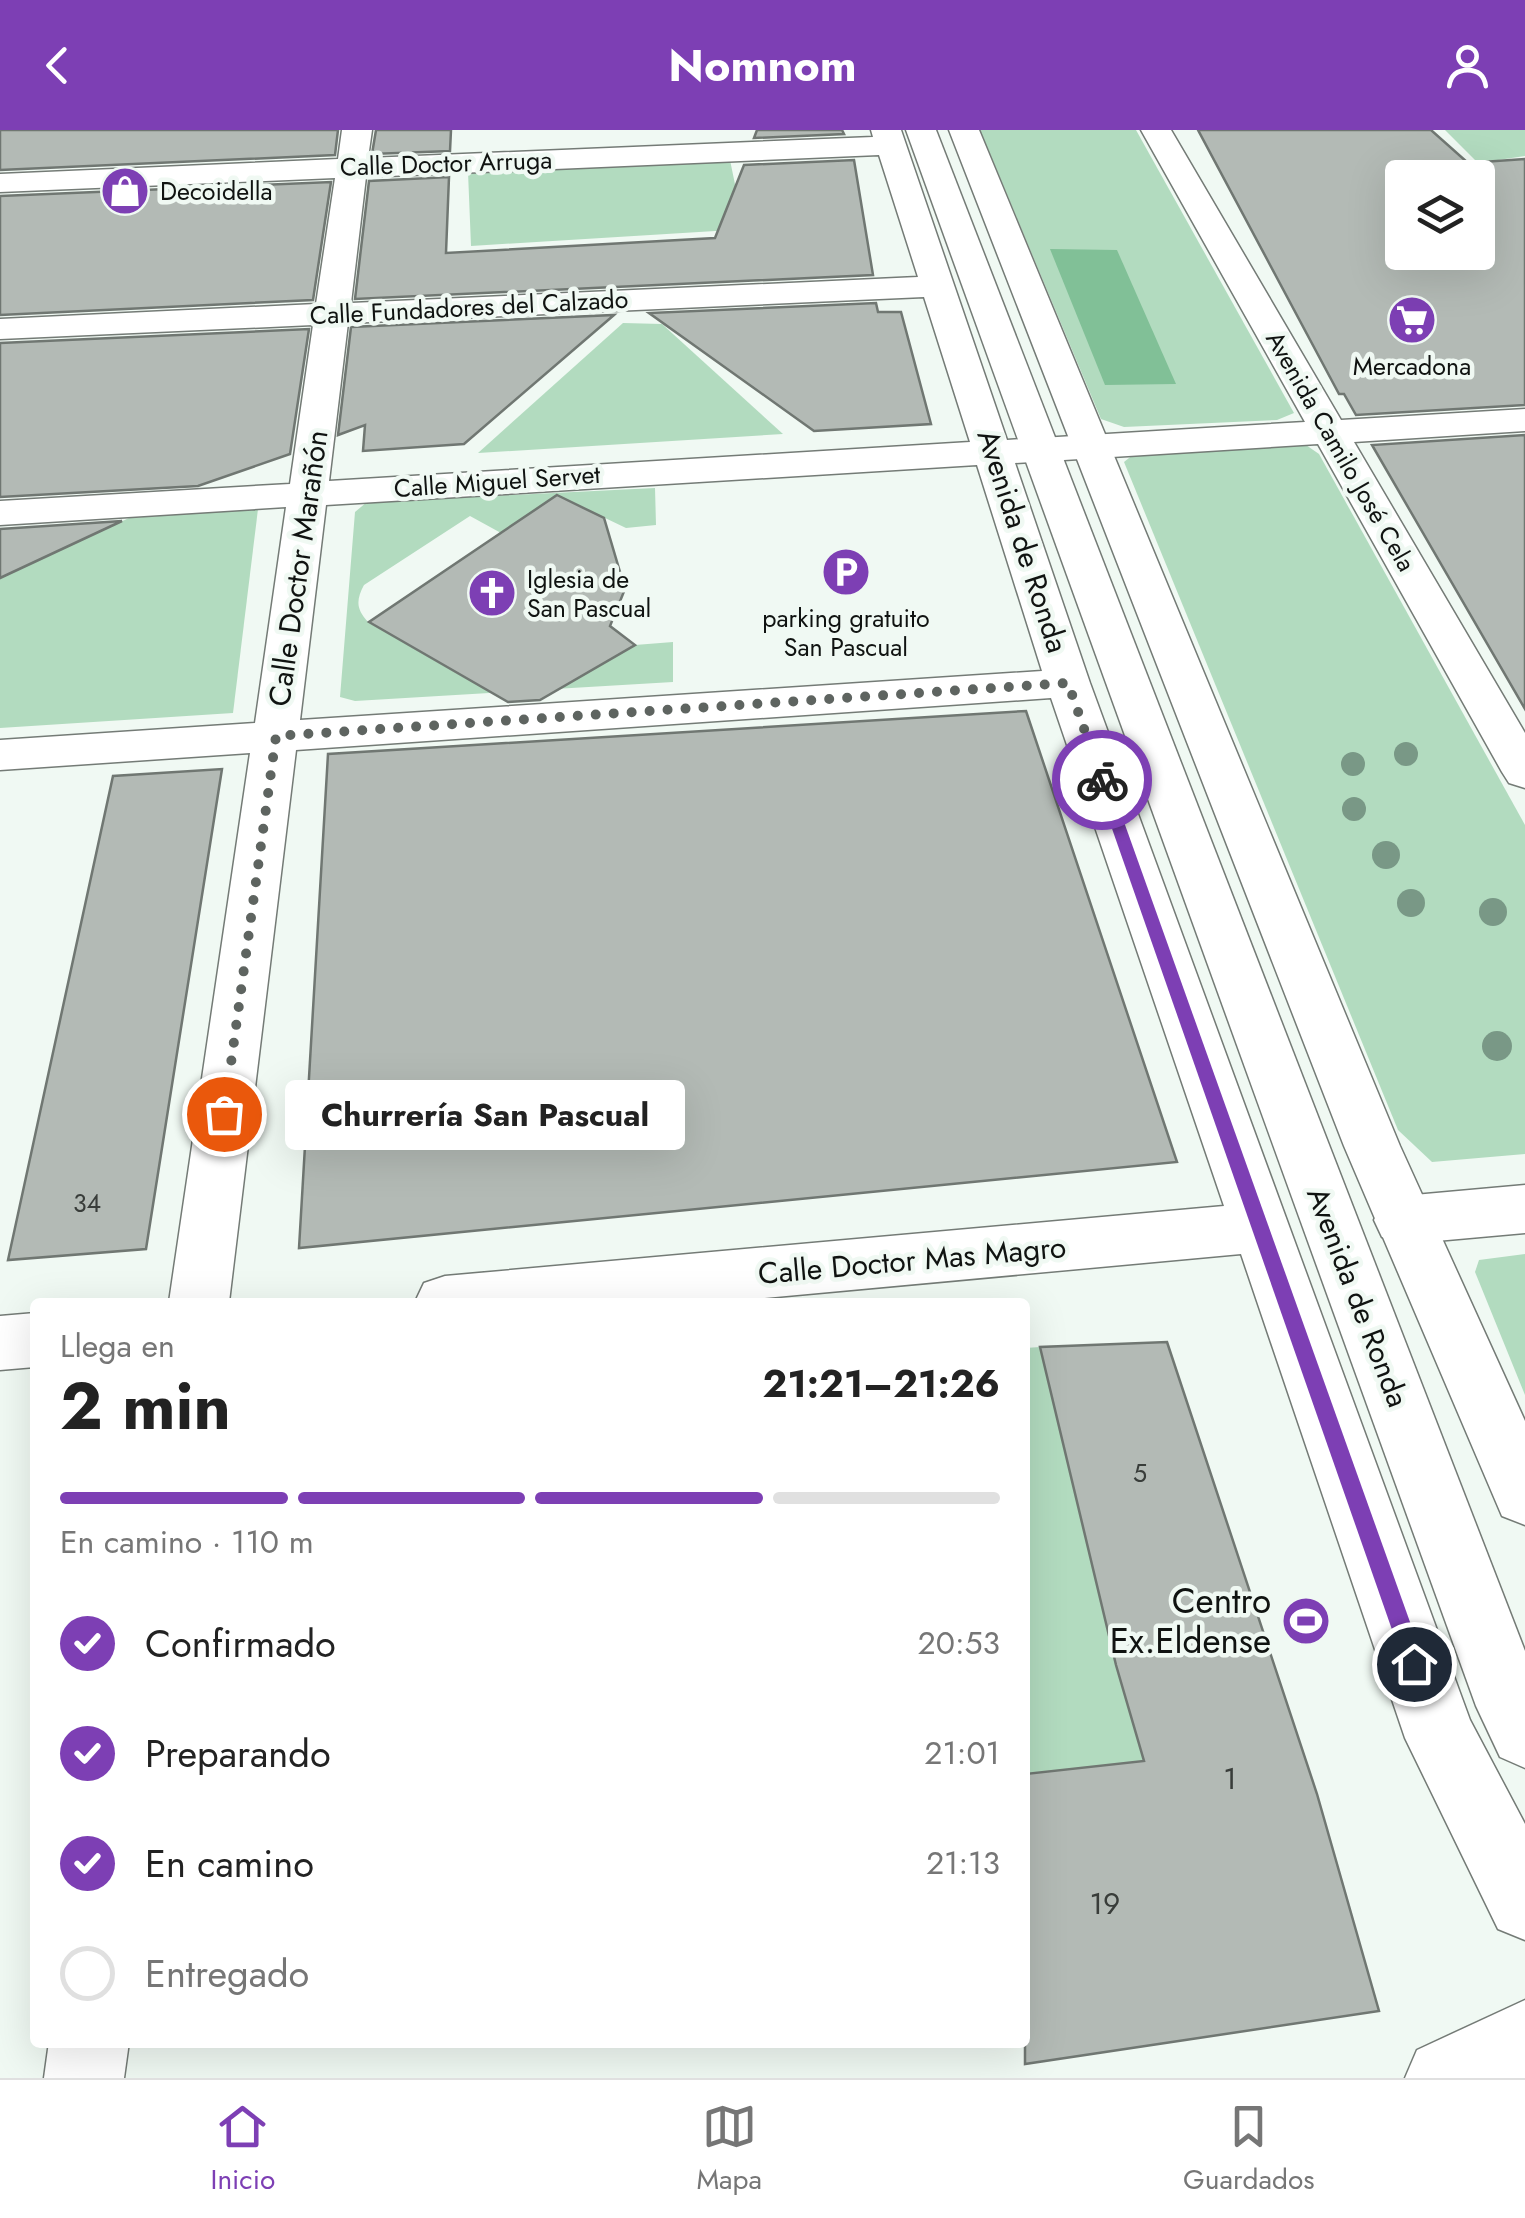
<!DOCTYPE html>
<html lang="es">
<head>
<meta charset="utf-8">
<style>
	:root { --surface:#fff; --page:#f2f2f2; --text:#222; --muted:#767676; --line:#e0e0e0; --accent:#7d3fb4 }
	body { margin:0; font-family:Jost,sans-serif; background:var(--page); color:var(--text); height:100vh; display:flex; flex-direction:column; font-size:38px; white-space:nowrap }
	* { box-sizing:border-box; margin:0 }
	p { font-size:32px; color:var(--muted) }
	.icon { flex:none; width:55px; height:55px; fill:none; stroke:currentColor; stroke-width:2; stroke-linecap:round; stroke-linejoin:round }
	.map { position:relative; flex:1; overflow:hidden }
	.drawer { position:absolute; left:30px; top:1168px; width:1000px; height:750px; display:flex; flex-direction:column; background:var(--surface); border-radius:10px; box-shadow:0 10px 40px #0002 }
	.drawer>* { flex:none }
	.controls { position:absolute; left:1385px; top:30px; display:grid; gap:20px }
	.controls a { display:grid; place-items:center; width:110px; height:110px; border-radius:10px; background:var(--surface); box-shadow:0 10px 40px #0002; font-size:50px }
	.pin { position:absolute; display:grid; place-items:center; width:85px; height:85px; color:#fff; margin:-42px; border:5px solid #fff; border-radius:50%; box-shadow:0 2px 10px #0007 }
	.courier { position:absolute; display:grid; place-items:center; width:100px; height:100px; margin:-50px; border:8px solid #7d3fb4; border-radius:50%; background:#fff; color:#222; box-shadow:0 2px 12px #0007 }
	.bubble { position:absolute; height:70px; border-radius:10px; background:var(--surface); box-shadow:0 10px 40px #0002; font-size:32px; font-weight:700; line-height:70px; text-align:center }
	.overview em { font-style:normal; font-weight:700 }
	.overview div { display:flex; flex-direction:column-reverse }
	.overview { display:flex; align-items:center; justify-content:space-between; height:170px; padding:0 30px }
	h1 { font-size:65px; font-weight:700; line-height:75px }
	.bar { display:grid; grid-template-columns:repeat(4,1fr); gap:15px 10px; align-content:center; height:120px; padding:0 30px }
	.bar i { height:12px; border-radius:8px; background:var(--line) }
	.bar .active { background:var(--accent) }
	.bar p { grid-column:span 4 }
	ol { padding:0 30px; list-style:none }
	li { display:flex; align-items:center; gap:30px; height:110px }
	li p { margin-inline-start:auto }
	li .icon { padding:10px; border-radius:50%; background:var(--accent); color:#fff; stroke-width:4 }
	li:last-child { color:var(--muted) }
	li i { width:55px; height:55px; border:5px solid var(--line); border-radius:50% }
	header { display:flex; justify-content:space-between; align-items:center; height:130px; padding:0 30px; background:var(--accent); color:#fff; font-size:45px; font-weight:700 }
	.tab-bar { display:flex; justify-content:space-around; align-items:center; height:140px; border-top:2px solid var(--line); background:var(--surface); font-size:28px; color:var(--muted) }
	.tab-bar a { display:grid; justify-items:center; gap:5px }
	.tab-bar .active { color:var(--accent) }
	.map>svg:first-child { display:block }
</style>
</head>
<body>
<header><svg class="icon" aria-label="back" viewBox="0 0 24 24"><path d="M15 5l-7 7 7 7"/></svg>Nomnom<svg class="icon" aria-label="person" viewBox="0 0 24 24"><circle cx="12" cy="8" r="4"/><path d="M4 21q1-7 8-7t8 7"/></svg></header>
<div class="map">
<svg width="1525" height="1948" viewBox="0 0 1525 1948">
	<rect width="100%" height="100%" fill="#f0f9f3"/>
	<g fill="#b2dbbf">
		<polygon points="980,0 1136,0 1294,283 1277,290 1124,297 1101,289"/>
		<polygon points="1445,0 1525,0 1525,26 1478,33"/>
		<polygon points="730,30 737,64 796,96 471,116 468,42"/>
		<polygon points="623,193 662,194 783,304 478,323"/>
		<polygon points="1306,315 1319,324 1525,695 1525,1024 1432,1032 1398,1000 1124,332 1134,324"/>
		<path d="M655,358L656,395L626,398L557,365L501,403L470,386L364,455C356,470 356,479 368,492L465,548L503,524L564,556L635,515L673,512V552L355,571L340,567L355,382L367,372Z"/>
		<polygon points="258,379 233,583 0,598 0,448 129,388"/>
		<polygon points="1525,1124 1525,1265 1475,1142 1479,1130"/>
		<polygon points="1040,1217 1144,1631 1025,1644 1025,1218"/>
	</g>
	<polygon fill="#81c097" points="1050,119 1117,120 1176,254 1105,255"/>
	<g fill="#b3bab5" stroke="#707772" stroke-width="2.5" fill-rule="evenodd">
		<polygon points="0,0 338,0 335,25 0,40"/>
		<polygon points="376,0 451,0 450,21 372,24"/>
		<polygon points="757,0 842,0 844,4 754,8"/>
		<path d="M1198,0H1431L1468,33L1525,29V275L1356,285L1344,264H1339ZM1402,48H1478V122H1402Z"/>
		<polygon points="854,30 873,145 355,169 369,51 449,47 446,123 715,108 744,35"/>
		<polygon points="331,52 313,170 0,185 0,66"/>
		<polygon points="876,173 878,182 901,182 931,294 814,301 649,183"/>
		<polygon points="614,185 464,314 363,321 365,295 338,305 351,197"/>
		<polygon points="309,199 290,324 198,356 0,367 0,213"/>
		<polygon points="1525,305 1525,579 1372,315"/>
		<polygon points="557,365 604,388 625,459 610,496 635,515 540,570 508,572 369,492"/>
		<polygon points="122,391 0,448 0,399"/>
		<polygon points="1026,581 1177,1032 299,1118 328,624"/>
		<polygon points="222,639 146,1119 8,1130 113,646"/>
		<polygon points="1167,1212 1317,1664 1379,1881 1025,1934 1025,1644 1144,1631 1116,1535 1040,1217"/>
	</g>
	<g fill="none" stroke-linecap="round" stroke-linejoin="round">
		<g stroke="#747b76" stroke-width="3">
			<g id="minor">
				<path d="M342,0H372L368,28L873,7L871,0H901L1007,310L1305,292L1141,0H1171L1341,290L1525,279V301L1354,312L1525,603V658L1509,653L1502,642L1318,314L1015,333L1090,553L1470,1590L1525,1694V1810L1498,1799L1405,1608L1241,1124L722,1172H415L424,1153L445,1146L1224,1076L1051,568L296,620L229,1172H169L250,623L0,640V610L255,593L286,377L0,395V371L290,354L313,195L0,209V189L316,174L335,48L0,62V44L338,29ZM879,25L918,147L351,173L366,47ZM924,167L970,312L329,351L348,193ZM977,335L1042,541L300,590L326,375Z"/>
				<polygon points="1525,1055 1525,1103 1403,1114 1382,1107 1374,1090 1382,1073 1403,1066"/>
				<polygon points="35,1183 35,1237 0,1240 0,1186"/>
				<polygon points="49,1912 129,1912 124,1948 44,1948"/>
			</g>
		</g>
		<g stroke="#747b76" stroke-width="3">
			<g id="tertiary">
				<polygon points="906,0 936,0 1525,1521 1525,1638 1500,1627 1476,1576"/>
				<polygon points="949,0 979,0 1400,1016 1525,1291 1525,1395 1502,1386 1344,1016"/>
				<polygon points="1525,1870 1525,1948 1405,1948 1417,1920"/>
			</g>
		</g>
		<use href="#minor" fill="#fff" fill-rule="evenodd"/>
		<use href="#tertiary" fill="#fff" fill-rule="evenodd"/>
	</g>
	<g fill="#799886">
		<circle cx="1406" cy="624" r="12"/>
		<circle cx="1353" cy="634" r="12"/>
		<circle cx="1354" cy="679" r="12"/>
		<circle cx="1386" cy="725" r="14"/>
		<circle cx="1411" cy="773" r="14"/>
		<circle cx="1493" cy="782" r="14"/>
		<circle cx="1497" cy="916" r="15"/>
	</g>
	<polygon fill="#7d3fb4" points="1102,645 1109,650 1425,1534 1414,1544 1404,1534 1095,650"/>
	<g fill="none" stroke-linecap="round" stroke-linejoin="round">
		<polyline stroke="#5e6460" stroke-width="10" stroke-dasharray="0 18" points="224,984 276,606 1068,553 1102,650"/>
	</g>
	<defs>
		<g id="shop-disc" transform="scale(2.5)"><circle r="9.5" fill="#7d3fb4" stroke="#f0f9f3"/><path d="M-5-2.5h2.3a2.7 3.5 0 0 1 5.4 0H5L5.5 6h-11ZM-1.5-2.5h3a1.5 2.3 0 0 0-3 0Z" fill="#fff"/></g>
		<g id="supermarket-disc" transform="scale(2.5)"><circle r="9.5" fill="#7d3fb4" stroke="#f0f9f3"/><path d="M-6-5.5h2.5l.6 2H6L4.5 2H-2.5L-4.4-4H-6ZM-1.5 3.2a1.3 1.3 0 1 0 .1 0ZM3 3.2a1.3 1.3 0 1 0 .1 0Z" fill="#fff"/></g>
		<g id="parking-disc" transform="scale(2.5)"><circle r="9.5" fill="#7d3fb4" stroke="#f0f9f3"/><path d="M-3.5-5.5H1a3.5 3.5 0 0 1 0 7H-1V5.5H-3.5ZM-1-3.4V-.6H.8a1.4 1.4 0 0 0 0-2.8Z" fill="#fff"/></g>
		<g id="church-disc" transform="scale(2.5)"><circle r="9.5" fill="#7d3fb4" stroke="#f0f9f3"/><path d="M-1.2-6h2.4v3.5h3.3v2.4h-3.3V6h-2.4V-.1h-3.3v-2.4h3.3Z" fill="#fff"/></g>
		<g id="stadium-disc" transform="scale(2.5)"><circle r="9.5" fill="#7d3fb4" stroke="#f0f9f3"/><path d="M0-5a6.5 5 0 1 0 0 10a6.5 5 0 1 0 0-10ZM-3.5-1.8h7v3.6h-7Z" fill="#fff"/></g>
	</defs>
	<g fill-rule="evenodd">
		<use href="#shop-disc" x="125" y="61"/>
		<use href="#supermarket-disc" x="1412" y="190"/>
		<use href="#parking-disc" x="846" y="442"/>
		<use href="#church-disc" x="492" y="463"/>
		<use href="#stadium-disc" x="1306" y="1491"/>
	</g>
	<g text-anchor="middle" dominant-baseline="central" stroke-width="9" stroke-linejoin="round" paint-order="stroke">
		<g font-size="25" fill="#101311" stroke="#f0f9f3">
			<text transform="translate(446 33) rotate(-2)">Calle Doctor Arruga</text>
			<text transform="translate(469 177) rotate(-3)">Calle Fundadores del Calzado</text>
			<text transform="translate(1341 321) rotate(60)">Avenida Camilo José Cela</text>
			<text transform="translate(497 351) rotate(-4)">Calle Miguel Servet</text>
		</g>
		<g font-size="25" fill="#101311" stroke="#f0f9f3" text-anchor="start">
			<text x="160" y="61">Decoidella</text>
			<text x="1412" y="236" text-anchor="middle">Mercadona</text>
			<text x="527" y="449">Iglesia de<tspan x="527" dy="29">San Pascual</tspan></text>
			<text x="846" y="488" text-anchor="middle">parking gratuito<tspan x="846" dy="29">San Pascual</tspan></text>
		</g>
		<g font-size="25" fill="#393d3a">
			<text x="87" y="1073">34</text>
			<text x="1140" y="1343">5</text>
		</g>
		<g font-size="30" fill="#101311" stroke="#f0f9f3">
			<text transform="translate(1023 411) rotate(72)">Avenida de Ronda</text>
			<text transform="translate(298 438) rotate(-82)">Calle Doctor Marañón</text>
			<text transform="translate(912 1130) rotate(-5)">Calle Doctor Mas Magro</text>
			<text transform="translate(1358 1167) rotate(69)">Avenida de Ronda</text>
		</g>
		<g font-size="30" fill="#393d3a">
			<text x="1230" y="1648">1</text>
			<text x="1105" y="1773">19</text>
		</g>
		<g font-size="35" fill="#101311" stroke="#f0f9f3" text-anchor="end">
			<text x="1271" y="1471">Centro<tspan x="1271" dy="40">Ex.Eldense</tspan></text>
		</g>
	</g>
</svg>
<div class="controls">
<a><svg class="icon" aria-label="layers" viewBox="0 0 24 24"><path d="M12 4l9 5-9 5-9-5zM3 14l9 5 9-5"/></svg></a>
</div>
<div class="pin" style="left:224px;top:984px;background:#ea580c"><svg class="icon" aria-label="bag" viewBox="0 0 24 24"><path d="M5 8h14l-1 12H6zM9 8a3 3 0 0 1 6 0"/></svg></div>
<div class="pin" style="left:1414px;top:1534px;background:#1f2937"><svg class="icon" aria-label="home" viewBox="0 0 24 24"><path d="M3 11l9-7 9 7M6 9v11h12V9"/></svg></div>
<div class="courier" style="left:1102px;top:650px"><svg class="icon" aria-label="bike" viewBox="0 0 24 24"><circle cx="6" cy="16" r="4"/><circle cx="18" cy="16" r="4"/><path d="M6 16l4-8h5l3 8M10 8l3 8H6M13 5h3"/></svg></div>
<div class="bubble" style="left:285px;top:950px;width:400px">Churrería San Pascual</div>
<section class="drawer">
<div class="overview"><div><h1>2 min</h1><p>Llega en</p></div><em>21:21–21:26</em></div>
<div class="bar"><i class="active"></i><i class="active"></i><i class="active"></i><i></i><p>En camino · 110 m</p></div>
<ol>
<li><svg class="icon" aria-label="check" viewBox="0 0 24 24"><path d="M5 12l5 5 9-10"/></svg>Confirmado<p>20:53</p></li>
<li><svg class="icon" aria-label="check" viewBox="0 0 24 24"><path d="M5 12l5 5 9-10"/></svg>Preparando<p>21:01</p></li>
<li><svg class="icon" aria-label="check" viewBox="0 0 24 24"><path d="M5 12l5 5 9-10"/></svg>En camino<p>21:13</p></li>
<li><i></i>Entregado</li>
</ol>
</section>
</div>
<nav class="tab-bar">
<a class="active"><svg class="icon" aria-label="home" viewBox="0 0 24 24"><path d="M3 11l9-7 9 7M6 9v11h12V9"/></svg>Inicio</a>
<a><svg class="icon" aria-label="map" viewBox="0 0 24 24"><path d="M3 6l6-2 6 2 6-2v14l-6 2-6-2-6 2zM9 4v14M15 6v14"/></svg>Mapa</a>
<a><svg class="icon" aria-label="saved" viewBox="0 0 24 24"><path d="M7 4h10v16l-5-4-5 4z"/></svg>Guardados</a>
</nav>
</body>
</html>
